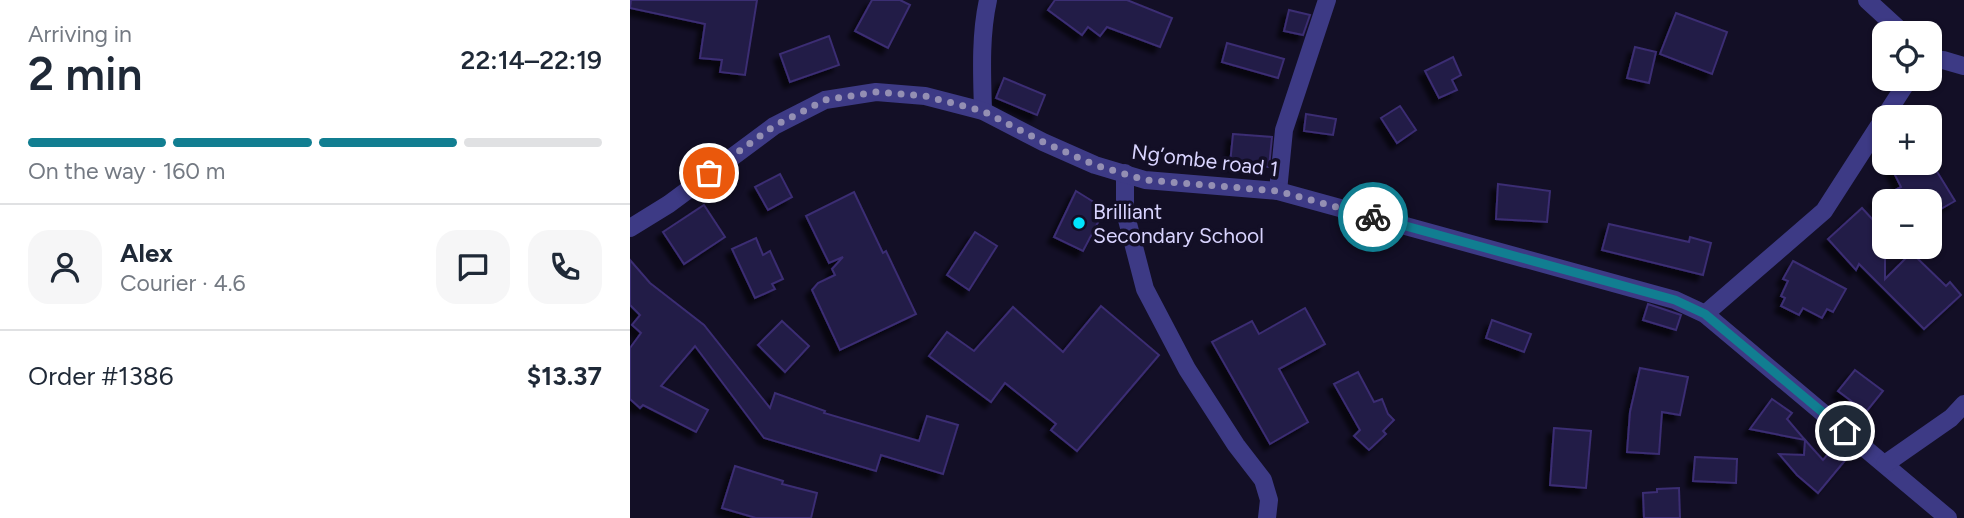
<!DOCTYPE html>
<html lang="en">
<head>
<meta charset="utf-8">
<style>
	:root { --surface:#fff; --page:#f6f6f7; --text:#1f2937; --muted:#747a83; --line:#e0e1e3; --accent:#117e91 }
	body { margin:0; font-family:Figtree,sans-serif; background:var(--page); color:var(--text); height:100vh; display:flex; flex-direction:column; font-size:26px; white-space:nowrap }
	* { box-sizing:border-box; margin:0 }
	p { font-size:23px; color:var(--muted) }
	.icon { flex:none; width:38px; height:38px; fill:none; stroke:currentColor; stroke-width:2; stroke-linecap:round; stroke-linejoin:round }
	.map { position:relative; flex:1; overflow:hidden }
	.sheet { display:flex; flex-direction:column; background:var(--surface); width:630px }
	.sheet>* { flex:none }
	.controls { position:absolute; left:1242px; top:21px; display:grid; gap:14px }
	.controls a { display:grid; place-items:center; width:70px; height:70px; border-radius:14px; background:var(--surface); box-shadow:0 2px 5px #0004; font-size:35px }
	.pin { position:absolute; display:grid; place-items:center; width:60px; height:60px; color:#fff; margin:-30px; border:4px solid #fff; border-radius:50%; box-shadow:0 2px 7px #0007 }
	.courier { position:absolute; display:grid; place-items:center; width:70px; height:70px; margin:-35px; border:5px solid #117e91; border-radius:50%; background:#fff; color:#222; box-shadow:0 2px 9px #0007 }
	.headline em { font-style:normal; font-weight:600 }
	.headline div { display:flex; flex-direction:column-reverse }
	.headline { display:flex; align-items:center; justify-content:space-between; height:119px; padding:0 28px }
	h1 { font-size:46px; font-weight:600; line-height:52px }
	.bar { display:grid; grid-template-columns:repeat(4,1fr); gap:10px 7px; align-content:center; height:84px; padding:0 28px }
	.bar i { height:9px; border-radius:5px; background:var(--line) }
	.bar .current { background:var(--accent) }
	.bar p { grid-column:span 4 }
	.line { display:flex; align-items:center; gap:18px; padding:0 28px; border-top:2px solid var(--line) }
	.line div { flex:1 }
	.round { display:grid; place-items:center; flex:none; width:74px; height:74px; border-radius:21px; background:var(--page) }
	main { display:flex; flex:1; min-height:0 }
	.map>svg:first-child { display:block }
</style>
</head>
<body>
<main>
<section class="sheet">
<div class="headline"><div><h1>2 min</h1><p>Arriving in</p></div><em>22:14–22:19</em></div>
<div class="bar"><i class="current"></i><i class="current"></i><i class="current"></i><i></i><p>On the way · 160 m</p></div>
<div class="line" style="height:126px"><a class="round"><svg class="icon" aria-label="person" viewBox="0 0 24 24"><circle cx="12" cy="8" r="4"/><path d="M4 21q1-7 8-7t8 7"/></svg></a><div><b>Alex</b><p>Courier · 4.6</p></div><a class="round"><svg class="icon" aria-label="chat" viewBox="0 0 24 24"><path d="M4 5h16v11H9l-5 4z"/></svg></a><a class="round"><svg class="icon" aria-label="phone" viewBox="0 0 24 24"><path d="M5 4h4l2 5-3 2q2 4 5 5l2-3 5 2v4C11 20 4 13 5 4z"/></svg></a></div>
<div class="line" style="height:91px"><div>Order #1386</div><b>$13.37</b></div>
</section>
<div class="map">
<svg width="1334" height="518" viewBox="0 0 1334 518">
	<defs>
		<filter id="shadow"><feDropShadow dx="-6" dy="6" stdDeviation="2" flood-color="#0009"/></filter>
	</defs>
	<rect width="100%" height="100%" fill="#130f26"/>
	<g fill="#241b47" stroke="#3b2d73" stroke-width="2" filter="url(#shadow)">
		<polygon points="1,0 127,0 115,75 90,72 92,60 70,58 75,24 0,8"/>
		<polygon points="242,0 270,0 280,5 258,48 225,31"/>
		<polygon points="425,0 497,0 542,18 530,47 477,27 470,36 458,27 452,35 418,10"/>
		<polygon points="659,10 680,15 673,35 654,31"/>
		<polygon points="1046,13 1097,32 1082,74 1030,54"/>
		<polygon points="199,36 209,65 160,82 150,54"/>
		<polygon points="597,43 654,59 648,78 592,62"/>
		<polygon points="1005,47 1026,52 1019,83 997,78"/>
		<polygon points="823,57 831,75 822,80 827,90 809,98 795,71"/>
		<polygon points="374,78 415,95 407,115 366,98"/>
		<polygon points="770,106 786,130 767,143 751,118"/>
		<polygon points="676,114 706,119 703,135 674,131"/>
		<polygon points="603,134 642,137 639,167 600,164"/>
		<polygon points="1272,163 1286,163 1291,172 1303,165 1325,201 1300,215 1300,201 1245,201 1271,187 1262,169"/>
		<polygon points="150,174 162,197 138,210 125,187"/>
		<polygon points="868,184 920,191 917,222 866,219"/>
		<polygon points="446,191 475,209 453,251 424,237"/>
		<polygon points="224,192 253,253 256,251 286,314 210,350 182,290 188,283 205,275 202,269 213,257 199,263 176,216"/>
		<polygon points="74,205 95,237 54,264 33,232"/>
		<polygon points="1232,208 1255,233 1255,279 1278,256 1285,256 1316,286 1320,282 1331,295 1294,329 1229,264 1226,270 1198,239"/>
		<polygon points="979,224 1059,242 1060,237 1081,243 1073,275 972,250"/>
		<polygon points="345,232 367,246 339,290 317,275"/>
		<polygon points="126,238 133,255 140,251 153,279 142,284 145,289 125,298 102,249"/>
		<polygon points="0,260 20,283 74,325 140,408 145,393 195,411 194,413 289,441 297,416 328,425 313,474 251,455 246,471 134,438 65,346 31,386 78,410 66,432 13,405 10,408 0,399 0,348 11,333 2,325 10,315 0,305"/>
		<polygon points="1163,261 1216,289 1203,312 1197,309 1192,318 1173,308 1169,315 1151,306 1155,298 1151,296 1158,281 1153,279"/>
		<polygon points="1018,304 1051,315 1046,330 1013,320"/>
		<polygon points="471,306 529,355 447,451 421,430 426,424 375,383 361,402 299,356 317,332 344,351 383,307 433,352"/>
		<polygon points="675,308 695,344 649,369 678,422 640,444 582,342 622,321 629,334"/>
		<polygon points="862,320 901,334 894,352 856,338"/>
		<polygon points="152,321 179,346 155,372 128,345"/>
		<polygon points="1010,368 1058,377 1050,415 1032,412 1029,454 997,452 1000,412"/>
		<polygon points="1225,370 1253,391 1236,412 1208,391"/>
		<polygon points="728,372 744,402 752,399 758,414 764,420 753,431 756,434 739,450 724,436 730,430 704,384"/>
		<polygon points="1142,399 1162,413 1157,419 1175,440 1120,429"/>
		<polygon points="924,428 961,431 956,488 920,485"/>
		<polygon points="1175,440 1193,460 1209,441 1222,452 1188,493 1167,475 1149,454 1174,455"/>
		<polygon points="1065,457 1107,459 1106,483 1063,481"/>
		<polygon points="105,466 153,481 152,484 187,493 181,518 126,518 92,508"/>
		<polygon points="1049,488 1050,518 1014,518 1013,493 1027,492 1027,489"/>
	</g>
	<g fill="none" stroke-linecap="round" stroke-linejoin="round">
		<g stroke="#3d3a85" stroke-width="18">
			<polyline points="1237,0 1273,33"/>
			<polyline points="1300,60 1313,60 1334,66"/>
			<path d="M353,111C352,75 350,36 358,0"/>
			<polyline points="495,173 495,212 515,289 557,369 606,445 633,480 639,500 637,518"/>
			<polyline points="648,191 654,130 697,0"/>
			<polyline points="0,228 39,204 144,126 195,100 246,92 295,96 353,111 413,142 465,165 515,180 648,191 1045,300 1075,314 1318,518"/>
			<polyline points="1075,314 1194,211 1279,79"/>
			<polyline points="1255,464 1321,418 1334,404"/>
		</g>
	</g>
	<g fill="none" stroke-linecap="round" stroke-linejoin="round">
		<polyline stroke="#948fb3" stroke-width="7" stroke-dasharray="0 12.6" points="79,173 144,126 195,100 246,92 295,96 353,111 413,142 465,165 515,180 648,191 743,217"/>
		<polyline stroke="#117e91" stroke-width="9" points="743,217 1045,300 1075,314 1215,431"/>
	</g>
	<circle fill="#00e5ff" stroke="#130f26" stroke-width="2.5" cx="449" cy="223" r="7"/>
	<g text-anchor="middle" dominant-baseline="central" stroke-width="7" stroke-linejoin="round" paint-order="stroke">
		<g font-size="21" fill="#d9d4ff" stroke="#130f26">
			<text transform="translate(575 160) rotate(7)">Ng’ombe road 1</text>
		</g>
		<g font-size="21" fill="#d9d4ff" stroke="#130f26" text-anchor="start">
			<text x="463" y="211">Brilliant<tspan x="463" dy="24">Secondary School</tspan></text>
		</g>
	</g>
</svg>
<div class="controls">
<a><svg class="icon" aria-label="locate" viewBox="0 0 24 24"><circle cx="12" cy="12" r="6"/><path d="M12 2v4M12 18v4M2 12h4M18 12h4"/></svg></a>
<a>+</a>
<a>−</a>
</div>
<div class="pin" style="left:79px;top:173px;background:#ea580c"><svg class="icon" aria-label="bag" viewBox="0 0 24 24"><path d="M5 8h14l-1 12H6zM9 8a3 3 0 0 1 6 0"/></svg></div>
<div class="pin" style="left:1215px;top:431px;background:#1f2937"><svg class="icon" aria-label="home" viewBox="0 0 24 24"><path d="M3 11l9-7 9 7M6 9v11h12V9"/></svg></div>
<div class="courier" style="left:743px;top:217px"><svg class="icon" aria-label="bike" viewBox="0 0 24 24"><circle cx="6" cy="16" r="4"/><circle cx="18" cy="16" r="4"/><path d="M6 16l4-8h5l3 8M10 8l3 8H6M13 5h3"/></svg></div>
</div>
</main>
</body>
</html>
